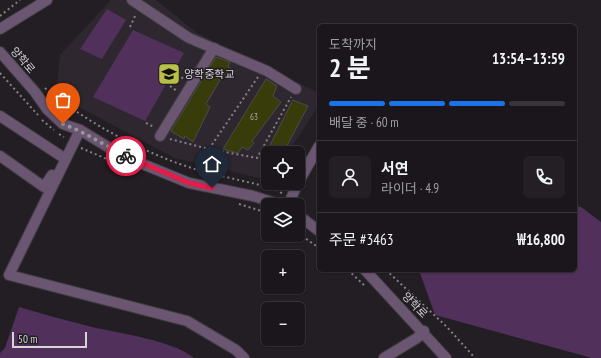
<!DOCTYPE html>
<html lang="ko">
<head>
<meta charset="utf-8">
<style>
	:root { --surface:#1a161b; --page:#231f24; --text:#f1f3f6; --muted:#9f9fa3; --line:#38353a; --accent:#1a73e8 }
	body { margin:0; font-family:"PT Sans Narrow","Noto Sans KR",sans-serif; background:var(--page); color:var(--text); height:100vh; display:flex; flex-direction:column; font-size:15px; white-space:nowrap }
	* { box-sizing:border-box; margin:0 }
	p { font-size:13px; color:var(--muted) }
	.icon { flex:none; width:22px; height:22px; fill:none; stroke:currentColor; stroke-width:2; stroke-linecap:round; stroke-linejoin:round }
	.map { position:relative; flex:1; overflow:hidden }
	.sheet { position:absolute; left:317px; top:24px; width:260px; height:248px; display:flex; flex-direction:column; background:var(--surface); border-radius:6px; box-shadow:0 1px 3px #0004,0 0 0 1px var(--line) }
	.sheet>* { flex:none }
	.tools { position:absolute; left:261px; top:146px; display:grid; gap:8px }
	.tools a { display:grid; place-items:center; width:44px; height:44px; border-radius:6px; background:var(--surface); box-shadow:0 1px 3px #0004,0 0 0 1px var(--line); font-size:20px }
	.scale { position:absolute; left:12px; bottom:10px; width:75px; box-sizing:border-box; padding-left:4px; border:2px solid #d7d4d8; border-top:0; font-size:11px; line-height:14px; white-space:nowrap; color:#d7d4d8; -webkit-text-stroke:3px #221e24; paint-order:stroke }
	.pin { position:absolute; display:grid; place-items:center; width:34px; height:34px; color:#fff; margin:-41px -17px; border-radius:50% 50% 50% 0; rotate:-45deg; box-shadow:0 0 4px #0007 }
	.pin .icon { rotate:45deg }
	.courier { position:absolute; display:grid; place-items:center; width:40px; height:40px; margin:-20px; border:3px solid #e11d48; border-radius:50%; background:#fff; color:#222; box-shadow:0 1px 5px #0007 }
	.head em { font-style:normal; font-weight:700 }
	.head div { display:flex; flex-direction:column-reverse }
	.head { display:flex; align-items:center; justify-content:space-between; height:68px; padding:0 12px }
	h1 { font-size:26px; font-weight:700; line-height:30px }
	.bar { display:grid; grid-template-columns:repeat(4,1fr); gap:6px 4px; align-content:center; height:48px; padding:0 12px }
	.bar i { height:5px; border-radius:3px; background:var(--line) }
	.bar .selected { background:var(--accent) }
	.bar p { grid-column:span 4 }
	.line { display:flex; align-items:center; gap:10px; padding:0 12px; border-top:1px solid var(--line) }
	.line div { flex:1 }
	.round { display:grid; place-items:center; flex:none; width:42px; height:42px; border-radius:6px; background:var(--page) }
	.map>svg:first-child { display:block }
</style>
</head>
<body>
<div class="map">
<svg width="601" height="358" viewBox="0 0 601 358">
	<rect width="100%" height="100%" fill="#221e24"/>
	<polygon fill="#2e2730" points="111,0 156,0 197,33 319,93 319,105 288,153 268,153 268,180 175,158 56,95 60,55"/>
	<g fill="#51315b">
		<polygon points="107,9 126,20 102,59 80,49"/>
		<polygon points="133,30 184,53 145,121 93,97"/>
		<polygon points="575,206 581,207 601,222 601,358 592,358 435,315 419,270 575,270"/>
		<path d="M19,307C43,314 68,321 92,327C119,333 174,341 194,358H0V353L5,348Z"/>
	</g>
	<g fill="#383b0a" stroke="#4c4d45">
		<polygon points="216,57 230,62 228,67 235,71 230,79 223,75 206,104 210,107 193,142 185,136 184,139 171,131"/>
		<polygon points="266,79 277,86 273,96 281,102 252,141 254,143 248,150 242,147 238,153 223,149"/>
		<polygon points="293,100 308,106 283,153 266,153"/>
	</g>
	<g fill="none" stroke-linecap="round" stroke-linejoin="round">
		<g stroke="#3f3b41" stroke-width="12">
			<g id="minor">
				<polyline points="132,0 189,38 267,71 296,89"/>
				<polyline points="0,29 47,0"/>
				<polyline points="0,52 35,92 47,109 63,124 80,130 108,147 145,165 189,183 253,196 281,205"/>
				<polyline points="0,116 61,156"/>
				<polyline points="80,130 9,275 187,321 236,350 244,358"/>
				<polyline points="160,136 214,48"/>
				<polyline points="0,156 44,187 52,175"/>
				<polyline points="298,183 319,146"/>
				<polyline points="288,205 298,183"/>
				<polyline points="298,215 319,231"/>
				<polyline points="365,270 446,358"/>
				<polyline points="384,358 417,338 424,331"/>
			</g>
		</g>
		<g stroke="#848085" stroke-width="2" stroke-dasharray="2 3" stroke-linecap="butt">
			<polyline points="0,16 20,0"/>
			<polyline points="130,27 136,14"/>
			<polyline points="0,73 38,115"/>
			<polyline points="177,75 184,79"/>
			<polyline points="258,77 209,149 257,158 291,97"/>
			<polyline points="170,86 177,91"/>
			<path d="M45,88C87,123 145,154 198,170C223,177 250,182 275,189L283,194"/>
			<polyline points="42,120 54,130"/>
			<polyline points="146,123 154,127"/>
			<polyline points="59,134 64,137"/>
			<polyline points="170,139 209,149"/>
			<polyline points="81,148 116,163"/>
			<polyline points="239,204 268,213"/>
			<polyline points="298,233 319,248"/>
			<polyline points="348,270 366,287"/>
			<polyline points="386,270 447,327 475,358"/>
		</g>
		<use href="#minor" stroke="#6b5671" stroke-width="10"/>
	</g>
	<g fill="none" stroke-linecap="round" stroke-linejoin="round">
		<path stroke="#989499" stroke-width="4" stroke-dasharray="0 7.2" d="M63,124C85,132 105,146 126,156"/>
		<polyline stroke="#e11d48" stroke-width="5" points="126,156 189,183 212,188"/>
	</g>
	<defs>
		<g id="school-square" transform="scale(1.15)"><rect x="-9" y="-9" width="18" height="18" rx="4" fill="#b9c046" stroke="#221e24"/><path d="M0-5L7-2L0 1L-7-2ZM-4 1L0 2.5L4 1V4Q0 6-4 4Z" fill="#111"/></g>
	</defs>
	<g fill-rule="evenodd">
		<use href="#school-square" x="169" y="74"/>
	</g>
	<g text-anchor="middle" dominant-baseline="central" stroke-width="3" stroke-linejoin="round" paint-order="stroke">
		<g font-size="9" fill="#afaea4">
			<text x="254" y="116">63</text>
		</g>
		<g font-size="11" fill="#d7d4d8" stroke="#221e24">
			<text transform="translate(23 60) rotate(49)">양학로</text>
			<text transform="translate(415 305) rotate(46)">양학로</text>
		</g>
		<g font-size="11" fill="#d7d4d8" stroke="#221e24" text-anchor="start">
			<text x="184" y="74">양학중학교</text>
		</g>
	</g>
</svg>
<div class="tools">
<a><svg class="icon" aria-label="locate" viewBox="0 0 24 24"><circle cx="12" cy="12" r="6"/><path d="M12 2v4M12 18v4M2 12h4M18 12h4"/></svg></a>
<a><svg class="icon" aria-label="layers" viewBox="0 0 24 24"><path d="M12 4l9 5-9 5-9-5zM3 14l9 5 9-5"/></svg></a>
<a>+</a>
<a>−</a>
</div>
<div class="scale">50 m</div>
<div class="pin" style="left:63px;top:124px;background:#ea580c"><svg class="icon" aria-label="bag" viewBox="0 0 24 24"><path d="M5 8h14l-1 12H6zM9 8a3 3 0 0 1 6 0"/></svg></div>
<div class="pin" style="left:212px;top:188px;background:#1f2937"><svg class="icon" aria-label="home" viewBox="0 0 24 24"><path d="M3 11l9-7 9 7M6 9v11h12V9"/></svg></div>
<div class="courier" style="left:126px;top:156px"><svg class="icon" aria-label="bike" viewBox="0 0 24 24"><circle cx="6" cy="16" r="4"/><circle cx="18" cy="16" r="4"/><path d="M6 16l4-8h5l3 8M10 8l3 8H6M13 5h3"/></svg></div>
<section class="sheet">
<div class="head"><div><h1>2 분</h1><p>도착까지</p></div><em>13:54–13:59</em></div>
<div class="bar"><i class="selected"></i><i class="selected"></i><i class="selected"></i><i></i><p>배달 중 · 60 m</p></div>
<div class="line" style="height:72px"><a class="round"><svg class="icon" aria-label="person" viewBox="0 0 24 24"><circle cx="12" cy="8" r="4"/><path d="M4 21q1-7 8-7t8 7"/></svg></a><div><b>서연</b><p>라이더 · 4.9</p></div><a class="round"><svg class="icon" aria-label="phone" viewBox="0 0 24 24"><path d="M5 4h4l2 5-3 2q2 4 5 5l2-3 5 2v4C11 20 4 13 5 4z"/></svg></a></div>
<div class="line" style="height:52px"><div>주문 #3463</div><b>₩16,800</b></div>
</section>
</div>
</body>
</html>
